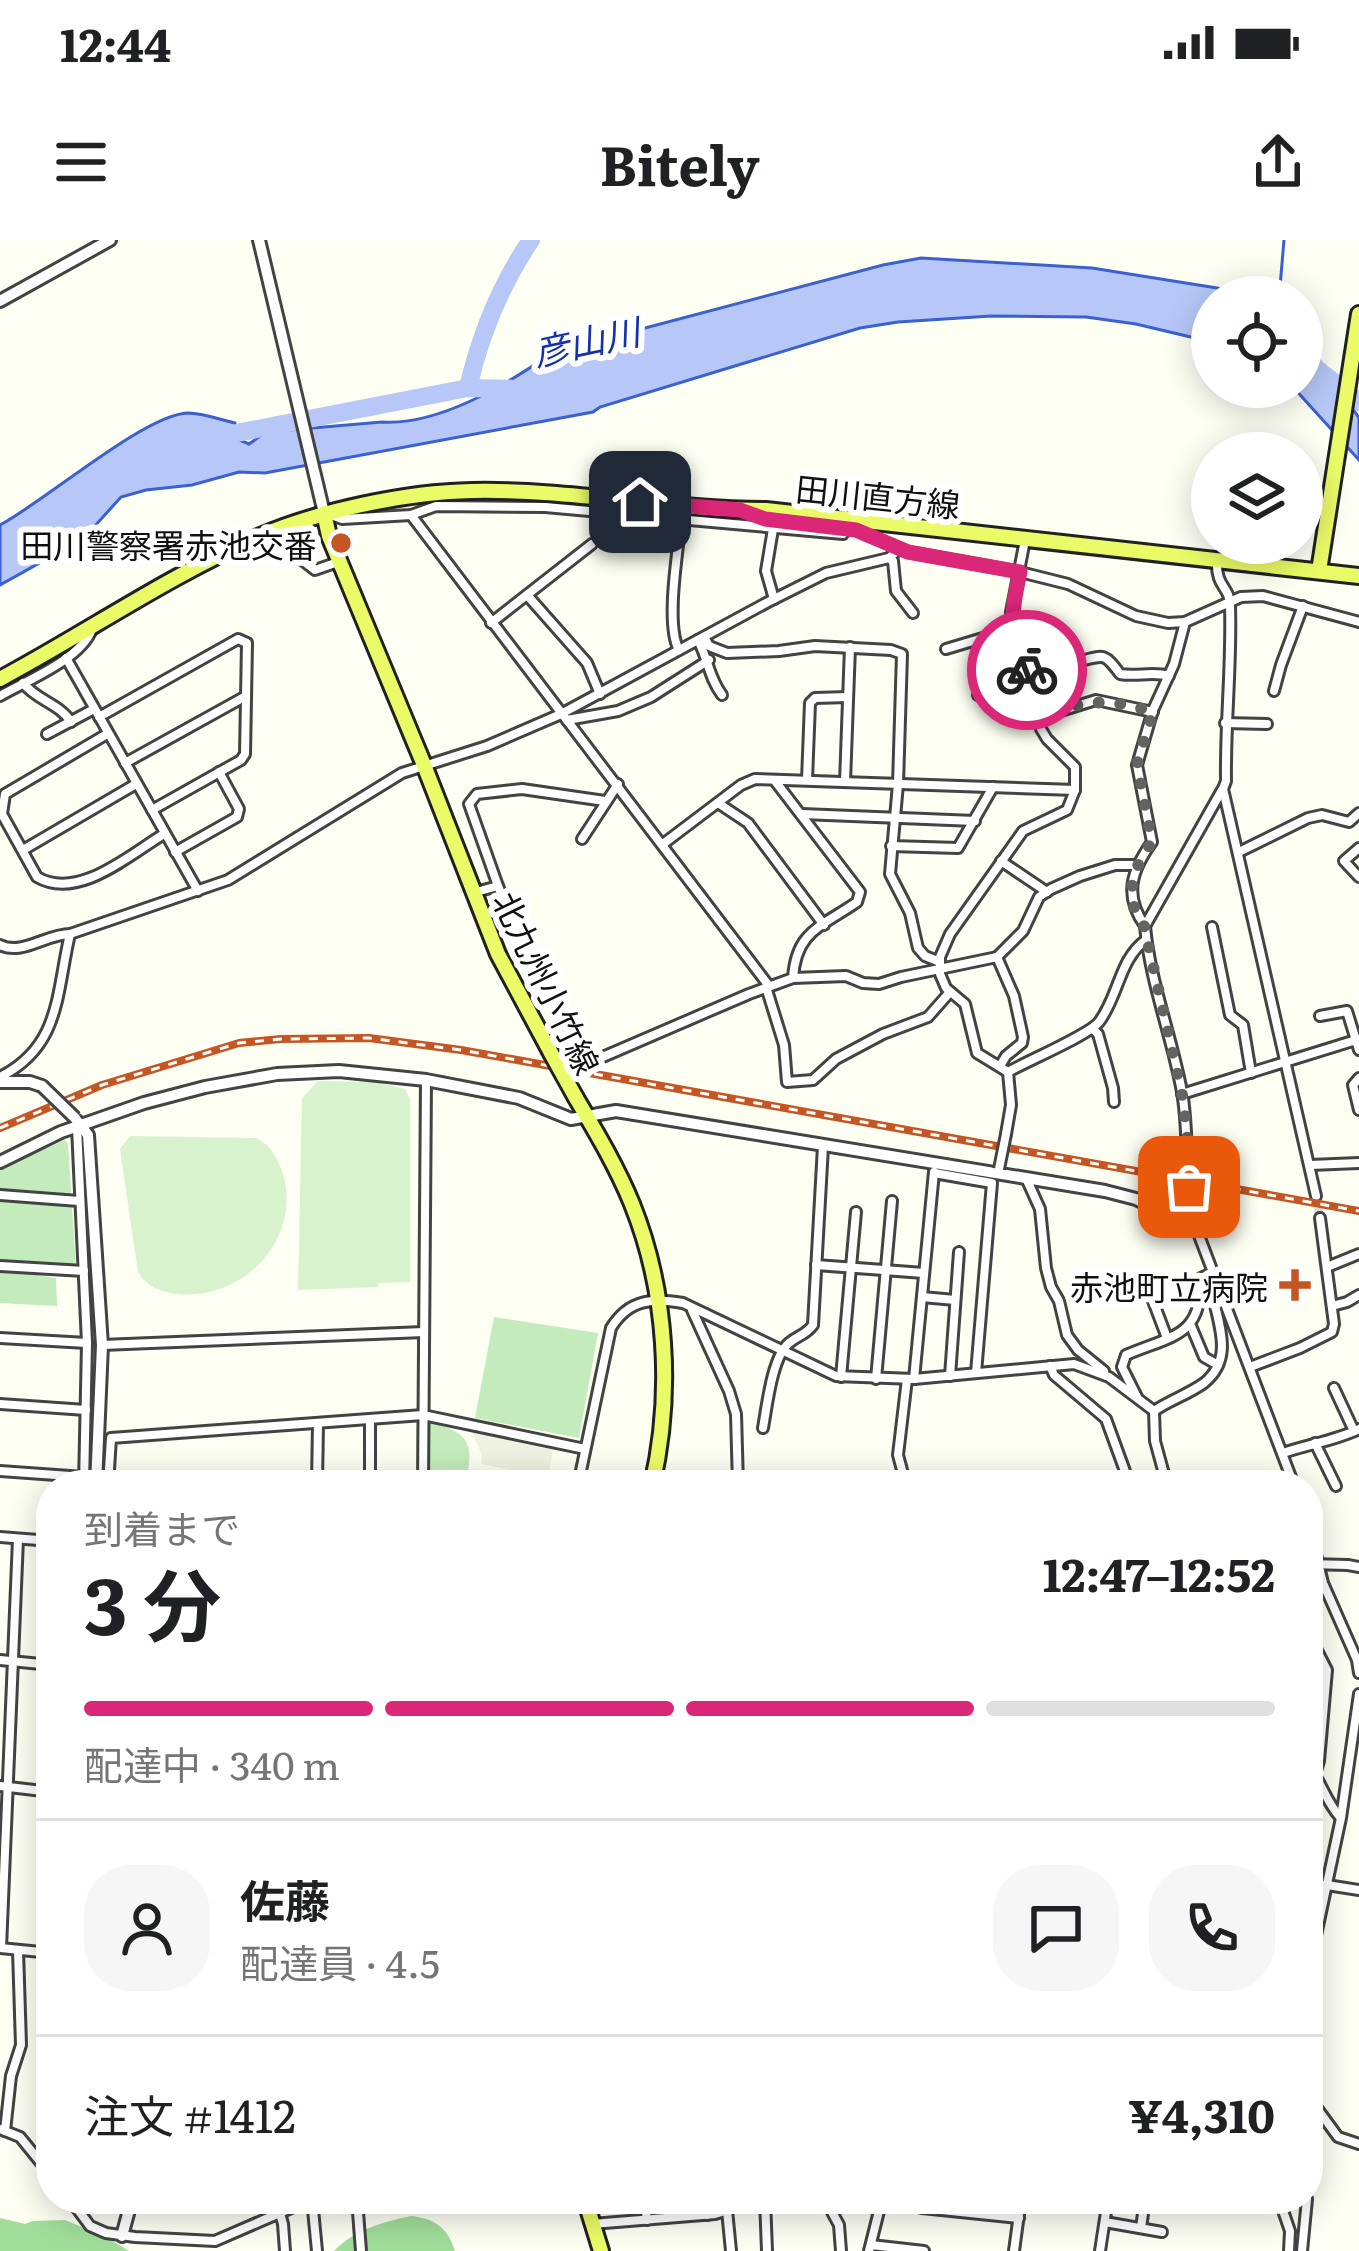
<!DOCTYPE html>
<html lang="ja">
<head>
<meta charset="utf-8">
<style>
	:root { --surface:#fff; --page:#f6f6f6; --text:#202124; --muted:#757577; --line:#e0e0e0; --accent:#db2777 }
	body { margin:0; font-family:Literata,"Noto Sans JP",serif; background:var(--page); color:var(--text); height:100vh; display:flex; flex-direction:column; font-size:45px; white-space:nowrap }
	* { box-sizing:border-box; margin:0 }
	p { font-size:39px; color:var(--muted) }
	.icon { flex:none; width:66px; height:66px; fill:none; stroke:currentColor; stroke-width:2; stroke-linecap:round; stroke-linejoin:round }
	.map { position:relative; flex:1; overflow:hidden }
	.panel { position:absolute; left:36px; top:1230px; width:1287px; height:744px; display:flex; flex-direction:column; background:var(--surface); border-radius:48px; box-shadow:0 6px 30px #0003 }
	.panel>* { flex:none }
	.fabs { position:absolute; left:1191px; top:36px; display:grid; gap:24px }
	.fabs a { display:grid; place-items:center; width:132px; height:132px; border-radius:50%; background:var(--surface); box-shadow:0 6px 30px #0003; font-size:60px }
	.pin { position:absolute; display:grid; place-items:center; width:102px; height:102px; color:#fff; margin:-51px; border-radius:24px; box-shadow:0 6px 18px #0006 }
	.courier { position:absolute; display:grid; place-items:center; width:120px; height:120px; margin:-60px; border:9px solid #db2777; border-radius:50%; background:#fff; color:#222; box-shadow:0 3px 15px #0007 }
	.head em { font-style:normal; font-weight:700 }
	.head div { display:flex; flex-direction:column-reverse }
	.head { display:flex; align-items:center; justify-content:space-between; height:204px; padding:0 48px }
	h1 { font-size:78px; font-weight:700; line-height:90px }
	.bar { display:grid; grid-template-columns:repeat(4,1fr); gap:18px 12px; align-content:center; height:144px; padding:0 48px }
	.bar i { height:15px; border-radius:9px; background:var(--line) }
	.bar .current { background:var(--accent) }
	.bar p { grid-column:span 4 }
	.line { display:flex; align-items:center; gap:30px; padding:0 48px; border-top:3px solid var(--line) }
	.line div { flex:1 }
	.round { display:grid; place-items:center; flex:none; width:126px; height:126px; border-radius:48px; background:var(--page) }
	.status { display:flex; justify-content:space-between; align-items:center; height:84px; padding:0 60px; background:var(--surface); direction:ltr }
	.status svg { height:33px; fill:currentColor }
	header { display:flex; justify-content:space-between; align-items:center; height:156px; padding:0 48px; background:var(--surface); font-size:54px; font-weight:700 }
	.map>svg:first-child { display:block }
</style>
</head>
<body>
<div class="status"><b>12:44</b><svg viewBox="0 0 49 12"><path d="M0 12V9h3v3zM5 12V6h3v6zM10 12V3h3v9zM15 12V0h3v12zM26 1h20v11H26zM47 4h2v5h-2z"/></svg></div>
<header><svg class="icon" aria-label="menu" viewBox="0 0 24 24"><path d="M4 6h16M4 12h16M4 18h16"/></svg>Bitely<svg class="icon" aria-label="share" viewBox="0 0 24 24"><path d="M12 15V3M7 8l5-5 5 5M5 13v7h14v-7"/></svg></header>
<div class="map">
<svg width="1359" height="2011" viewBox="0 0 1359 2011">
	<rect width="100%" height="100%" fill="#fdfff3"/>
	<g fill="#c3ebbb">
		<polygon points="65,900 68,904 76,1028 0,1019 0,929"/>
		<polygon points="0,1029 56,1038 57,1066 0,1063"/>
		<polygon points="494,1077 598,1093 579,1198 475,1178"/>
		<path d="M432,1183C472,1193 474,1206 465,1245H427V1186Z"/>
	</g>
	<g fill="#a0dd9a">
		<path d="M411,1976C435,1979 447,1987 455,2011H334C354,1990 382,1982 411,1976Z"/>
		<polygon points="0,1978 25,1984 33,1981 65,1980 106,1997 129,2011 0,2011"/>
	</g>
	<g fill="#d8f2cd">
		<polygon points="318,841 376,842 405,849 410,859 410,1042 379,1043 378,1047 298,1050 302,858"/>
		<path d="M130,896L256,898C271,905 278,919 283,934C302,1000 242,1061 177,1054C160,1052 147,1047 138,1032L120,909Z"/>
	</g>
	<polygon fill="#eff1e1" points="476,1191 549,1206 553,1210 548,1237 481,1224 482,1215 474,1197 473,1193"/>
	<g fill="#b7c8f8" stroke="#3b60d1" stroke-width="3">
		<path d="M921,18L1092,28L1217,48L1258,57H1212V102L1136,84L1086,77L991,76L898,82L860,88L600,167L593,172L265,233L239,232L192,245L146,250L121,257L93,288L70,306L0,345V285C44,262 145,174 188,173C203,173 221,180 235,183L237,199L249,204L266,192L382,182C436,186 508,145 551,113L883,25Z"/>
		<polygon points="1302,95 1359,178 1359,220 1293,147 1302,147"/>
	</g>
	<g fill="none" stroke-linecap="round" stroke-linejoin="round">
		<polyline stroke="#3b60d1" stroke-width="3" points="1275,57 1280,47 1284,0"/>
		<g stroke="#b7c8f8" stroke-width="18">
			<polyline points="1302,117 1359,162"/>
			<path d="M468,148C480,96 501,44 531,0"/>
			<polyline points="216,197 468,148 520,149"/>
		</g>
		<polyline stroke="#d9dbd1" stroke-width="8" stroke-dasharray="8 4" stroke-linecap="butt" points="1316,956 1320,978"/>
		<g stroke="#434343" stroke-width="14">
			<g id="minor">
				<polyline points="328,274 342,279 411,275 436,266 545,267 843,294"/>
				<polyline points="751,274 765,279 856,290 908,312 1020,332 1068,344 1136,376 1168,383 1185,382 1241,357 1263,356 1359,382"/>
				<polyline points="411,275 769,746"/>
				<polyline points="773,289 766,331 774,359"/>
				<polyline points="237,308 242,317 287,299 297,316 315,330 338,322"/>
				<polyline points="889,318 893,321 896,351 913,373"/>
				<path d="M1217,322C1216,348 1230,346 1230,366C1232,424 1225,483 1226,541L1223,549L1316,956"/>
				<polyline points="527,355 587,423 600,454"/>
				<path d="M1185,382L1174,424L1153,470L1137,525L1152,602C1132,630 1123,655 1145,686C1150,742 1172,797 1182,852C1190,896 1183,942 1195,985L1294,1245"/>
				<polyline points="491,383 592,304"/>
				<polyline points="704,397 709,406 727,413 779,411 815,406 891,410 902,414 898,544 890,634 910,673 918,708 925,716 940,722"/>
				<path d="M698,400C708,419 709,438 722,455"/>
				<polyline points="946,409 1013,389"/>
				<path d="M679,410C665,385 678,311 681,280"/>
				<polyline points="1020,412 1051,397"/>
				<polyline points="66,418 198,651"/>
				<path d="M23,443C36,460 60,464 71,482"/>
				<polyline points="1031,447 1062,441"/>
				<polyline points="1274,451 1281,425 1303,366"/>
				<path d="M978,455C992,435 1006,442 1029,440"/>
				<path d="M0,456C28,440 81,419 92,389"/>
				<path d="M1068,468L1063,436L1073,430L1077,422C1104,415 1104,412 1120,434C1137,437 1153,431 1169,436"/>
				<polyline points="99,477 238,399 247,403 245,514 241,520 152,570"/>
				<polyline points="1038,478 1096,460 1153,472"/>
				<polyline points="567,480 618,471 651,457 709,420"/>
				<polyline points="1225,483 1267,484"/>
				<polyline points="47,494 94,469"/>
				<path d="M107,494L5,554L2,574L37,637C78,661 129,615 164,594"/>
				<polyline points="125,523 246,456"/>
				<polyline points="807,540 810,463 815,458 848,457"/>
				<path d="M775,541L860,652L857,662C821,687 796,691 793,738"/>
				<polyline points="845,542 850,407"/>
				<polyline points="718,563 748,583 824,685"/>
				<polyline points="802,574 975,581"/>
				<polyline points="582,599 618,544"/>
				<polyline points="663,604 741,545 755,539 1075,550"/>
				<polyline points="891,606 958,608 993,547"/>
				<polyline points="1359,608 1344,621 1359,637"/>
				<polyline points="23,610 136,544"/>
				<polyline points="175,612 237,577 239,569 219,532"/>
				<polyline points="1239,612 1308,578 1322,575 1349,582 1359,573"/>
				<polyline points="1001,621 1047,652"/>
				<polyline points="498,646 469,564 477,554 522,549 605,561"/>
				<polyline points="476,652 498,646 531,727 587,816 598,819 749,754 793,738 846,736 863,743 879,744 901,737 997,717 1023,691 1039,657 1051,649 1080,636 1115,625 1136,625"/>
				<polyline points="1145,686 1222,550"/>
				<polyline points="1212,687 1230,775 1243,785 1251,833"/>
				<path d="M0,705C22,716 46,694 70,694L228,640L402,533L487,506L561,474L768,362L826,333L889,318L899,309"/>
				<polyline points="997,717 1014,756 1023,797 1022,803 1006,816 1000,826"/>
				<polyline points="766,747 784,805 787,842 813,840 836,819 883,794 928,777 950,752"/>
				<polyline points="1320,776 1347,771 1359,810"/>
				<polyline points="1093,789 1098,794 1113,848 1114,862"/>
				<polyline points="1008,832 977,813 965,764 946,748 940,734 940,717 950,694 1023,591 1067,570 1075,550 1075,527 1047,499 1041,489 1026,429 1016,401 1011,372 1025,300"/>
				<path d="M1008,832C1027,821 1089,795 1099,782C1119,756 1119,719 1146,700"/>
				<path d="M0,837C61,806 56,754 70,694"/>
				<polyline points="1359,838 1353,845 1359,870"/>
				<polyline points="1182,854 1359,799"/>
				<polyline points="77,887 87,1103 84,1245"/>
				<polyline points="1006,894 1011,865 1008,832"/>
				<polyline points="1310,925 1359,923"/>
				<polyline points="934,933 992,943 976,1133"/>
				<polyline points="1026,938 1040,969 1046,1028 1051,1047 1059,1061 1067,1095 1078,1110 1104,1131"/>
				<polyline points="0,955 79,961"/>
				<polyline points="816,1025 924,1033"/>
				<polyline points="0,1026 84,1031"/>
				<polyline points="1327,1027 1359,1014"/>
				<polyline points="1150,1053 1167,1098"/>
				<polyline points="922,1057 955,1060"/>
				<polyline points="1332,1066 1347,1062 1359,1055"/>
				<polyline points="692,1070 729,1151 736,1174 738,1245"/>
				<polyline points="1191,1086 1204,1117 1218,1125"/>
				<polyline points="0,1098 87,1103"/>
				<polyline points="102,1105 424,1092"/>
				<polyline points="1050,1126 1054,1135 1106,1179 1130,1245"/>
				<polyline points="1250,1127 1300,1108 1332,1092 1334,1084 1320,978"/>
				<polyline points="950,1136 959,1012"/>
				<polyline points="841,1137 856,972"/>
				<polyline points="876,1139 892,961"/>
				<polyline points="914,1139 934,932"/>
				<polyline points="1334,1148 1354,1191"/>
				<path d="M1137,1157L1122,1127L1126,1115C1173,1095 1202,1097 1201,1038L1210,1034"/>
				<polyline points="0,1164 86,1170"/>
				<path d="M1154,1171C1170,1160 1189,1154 1204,1143C1240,1114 1211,1072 1210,1036"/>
				<polyline points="1154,1171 1155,1201 1167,1245"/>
				<polyline points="370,1181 370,1245"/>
				<path d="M763,1188C767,1166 772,1117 789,1103C798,1095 806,1095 813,1085L823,906"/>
				<polyline points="1315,1203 1336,1246"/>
				<path d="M1283,1213C1309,1204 1334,1201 1359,1189"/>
				<polyline points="0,1231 84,1237"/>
				<polyline points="108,1245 111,1198 423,1175 585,1209"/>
				<polyline points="317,1245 318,1183"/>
				<polyline points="423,1245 426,840"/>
				<path d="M578,1245L611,1088C629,1059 652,1058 683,1063L836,1136L914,1139L1074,1124L1109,1137L1154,1171"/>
				<polyline points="906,1245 898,1215 907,1139"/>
				<polyline points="1308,1282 1323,1343 1357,1420 1359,1433"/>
				<polyline points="0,1297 51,1301"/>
				<polyline points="1308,1324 1348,1325 1359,1327"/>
				<polyline points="1308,1398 1311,1399 1327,1430 1319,1521 1315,1534"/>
				<polyline points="0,1420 51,1425"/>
				<path d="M1308,1525C1321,1541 1326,1562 1340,1577"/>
				<polyline points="0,1546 51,1552"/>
				<polyline points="1308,1586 1312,1587 1308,1596"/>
				<polyline points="1308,1646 1327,1645 1359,1650"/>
				<polyline points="0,1708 51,1713"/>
				<polyline points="1,1708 18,1299"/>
				<polyline points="1308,1733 1341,1578 1359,1454"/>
				<polyline points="1308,1856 1338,1897 1359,1904"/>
				<polyline points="0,1889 20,1897 51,1935"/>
				<polyline points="5,1891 11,1836 21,1805 18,1710"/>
				<polyline points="70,1959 90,1986 106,1993 135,1997 215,2001 312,1959 317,2011"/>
				<polyline points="276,1959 283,1984 285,2011"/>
				<polyline points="357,1959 361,2011"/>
				<polyline points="644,1959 647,1980"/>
				<polyline points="704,1959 707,1975"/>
				<polyline points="765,1959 767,2011"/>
				<polyline points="825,1959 839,1985 841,2011"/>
				<polyline points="883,1959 922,1968 1019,1978"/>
				<polyline points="1279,1959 1290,1991 1289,2011"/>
				<polyline points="727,1970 731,2011"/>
				<polyline points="1105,1982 1162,1992"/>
				<polyline points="592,1984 715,1974 725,1971 742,1959"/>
				<polyline points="1141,1988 1145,1959"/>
				<polyline points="871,2005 924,2011"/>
				<polyline points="869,2011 882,1959"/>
				<polyline points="1014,2011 1021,1959"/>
				<polyline points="1100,2011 1108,1959"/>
				<polyline points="1302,2011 1307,1959"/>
			</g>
		</g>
		<g stroke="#434343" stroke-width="16">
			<g id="tertiary">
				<polyline points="259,0 324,273"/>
				<polyline points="0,61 110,0"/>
				<polyline points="0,842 30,842 42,846"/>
				<polyline points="77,881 88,895 102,1105 96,1245"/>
				<polyline points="0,922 61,892 144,863 205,847 277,834 339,831 426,840 519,858 571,879 616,871 1105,951 1136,959 1175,979 1195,985"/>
				<polyline points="122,1996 132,1959"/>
			</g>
		</g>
		<g stroke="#212121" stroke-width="20">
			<g id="primary">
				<polyline points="324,273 329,296 424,525 498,714 551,813"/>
				<polyline points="1319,331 1359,74"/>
				<path d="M0,439C86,393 168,336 258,297C318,271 407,252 472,251C571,249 668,270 766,270L1359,336"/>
				<path d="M576,858C596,892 617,927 632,964C667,1051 673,1154 652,1245"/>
				<polyline points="585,1959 601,2011"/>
			</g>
		</g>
		<use href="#minor" stroke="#fff" stroke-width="8"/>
		<use href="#tertiary" stroke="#fff" stroke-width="10"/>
		<use href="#primary" stroke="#eafb67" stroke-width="14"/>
		<g stroke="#c55623" stroke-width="8">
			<polyline id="rail" points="0,888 102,845 239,803 281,799 369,798 461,810 1359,971"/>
		</g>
		<use href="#rail" stroke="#fff" stroke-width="3" stroke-dasharray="9" stroke-linecap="butt"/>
		<g stroke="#434343" stroke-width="14" stroke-linecap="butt">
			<polyline id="minor-bridge" points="999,929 1006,894"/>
		</g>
		<g stroke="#434343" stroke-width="16" stroke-linecap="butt">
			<polyline id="tertiary-bridge" points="42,846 75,878"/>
		</g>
		<g stroke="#212121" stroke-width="20" stroke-linecap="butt">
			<polyline id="primary-bridge" points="551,813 576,858"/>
		</g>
		<use href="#minor-bridge" stroke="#fff" stroke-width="8"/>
		<use href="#tertiary-bridge" stroke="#fff" stroke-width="10"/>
		<use href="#primary-bridge" stroke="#eafb67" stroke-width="14"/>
	</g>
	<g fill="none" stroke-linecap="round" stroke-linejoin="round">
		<path stroke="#63645f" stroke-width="12" stroke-dasharray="0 21.6" d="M1027,430L1031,447L1062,441L1068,468C1098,458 1123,463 1153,472L1137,524L1152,602C1133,629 1122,655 1144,686L1182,854L1187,891L1189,947"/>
		<path stroke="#db2777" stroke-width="15" d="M640,262L740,270L765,279L856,290L908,312L1020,332C1010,379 1010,385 1027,430"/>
	</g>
	<g fill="#c55623" stroke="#fff" stroke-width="4.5">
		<circle cx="341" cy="303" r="12"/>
		<path d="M1289 1027h12v12h12v12h-12v12h-12v-12h-12v-12h12z"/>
	</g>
	<g text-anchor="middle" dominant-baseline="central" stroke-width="12" stroke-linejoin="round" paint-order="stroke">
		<g font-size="33" fill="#101010" stroke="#fff">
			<text transform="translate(878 255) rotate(6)">田川直方線</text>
			<text transform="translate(548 742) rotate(64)">北九州小竹線</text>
		</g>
		<g font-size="33" fill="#101010" stroke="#fff" text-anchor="end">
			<text x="317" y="303">田川警察署赤池交番</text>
			<text x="1268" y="1045">赤池町立病院</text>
		</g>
		<g font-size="36" font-style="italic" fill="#1432a7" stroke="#fff">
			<text transform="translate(586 100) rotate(-12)">彦山川</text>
		</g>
	</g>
</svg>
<div class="fabs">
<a><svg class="icon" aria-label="locate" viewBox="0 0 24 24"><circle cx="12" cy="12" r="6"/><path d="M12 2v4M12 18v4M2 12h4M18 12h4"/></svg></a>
<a><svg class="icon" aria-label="layers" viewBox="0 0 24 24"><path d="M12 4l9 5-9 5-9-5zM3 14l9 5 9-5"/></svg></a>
</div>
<div class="pin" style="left:1189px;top:947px;background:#ea580c"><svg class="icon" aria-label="bag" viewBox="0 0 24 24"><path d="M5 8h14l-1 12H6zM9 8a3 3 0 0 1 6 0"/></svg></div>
<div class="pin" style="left:640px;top:262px;background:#1f2937"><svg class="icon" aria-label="home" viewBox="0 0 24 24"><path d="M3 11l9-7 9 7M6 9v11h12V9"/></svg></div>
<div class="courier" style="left:1027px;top:430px"><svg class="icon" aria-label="bike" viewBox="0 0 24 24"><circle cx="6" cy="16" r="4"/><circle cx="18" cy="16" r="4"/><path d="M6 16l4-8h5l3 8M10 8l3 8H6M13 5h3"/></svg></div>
<section class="panel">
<div class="head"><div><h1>3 分</h1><p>到着まで</p></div><em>12:47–12:52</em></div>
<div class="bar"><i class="current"></i><i class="current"></i><i class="current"></i><i></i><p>配達中 · 340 m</p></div>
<div class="line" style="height:216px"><a class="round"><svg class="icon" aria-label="person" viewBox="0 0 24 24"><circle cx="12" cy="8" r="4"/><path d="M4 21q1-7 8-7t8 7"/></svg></a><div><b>佐藤</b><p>配達員 · 4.5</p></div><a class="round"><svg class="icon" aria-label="chat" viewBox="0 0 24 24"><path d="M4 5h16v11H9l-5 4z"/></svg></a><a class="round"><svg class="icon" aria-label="phone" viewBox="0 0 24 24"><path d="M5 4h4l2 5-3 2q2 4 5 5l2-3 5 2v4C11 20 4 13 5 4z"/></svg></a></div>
<div class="line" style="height:156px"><div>注文 #1412</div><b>¥4,310</b></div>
</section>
</div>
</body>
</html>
